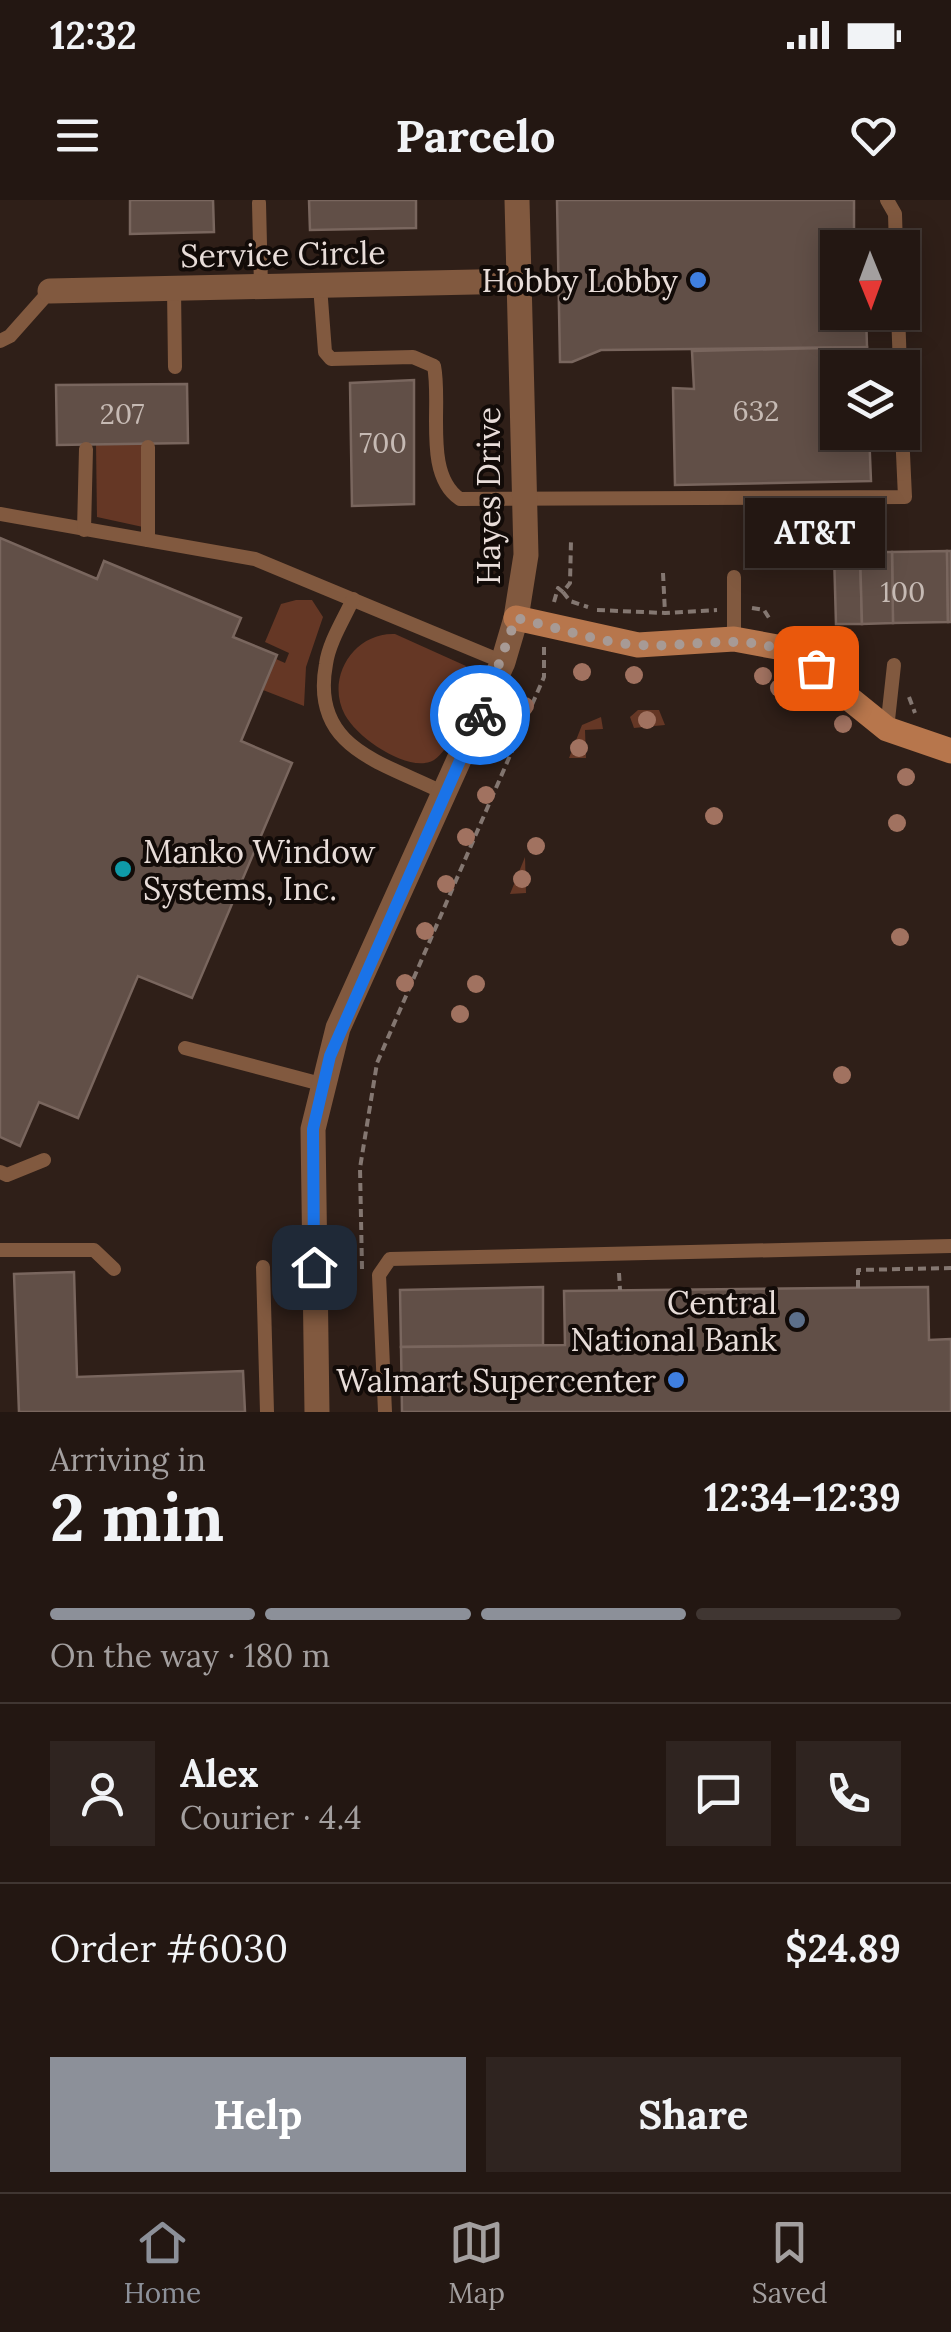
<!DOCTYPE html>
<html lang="en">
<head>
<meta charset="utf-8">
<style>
	:root { --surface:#231712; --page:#2f2420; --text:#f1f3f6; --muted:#a39f9f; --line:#403632; --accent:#8c9099 }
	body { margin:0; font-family:Lora,serif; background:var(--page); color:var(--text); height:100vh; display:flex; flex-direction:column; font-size:38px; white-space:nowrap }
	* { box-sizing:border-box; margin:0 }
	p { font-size:32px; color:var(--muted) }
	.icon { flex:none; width:55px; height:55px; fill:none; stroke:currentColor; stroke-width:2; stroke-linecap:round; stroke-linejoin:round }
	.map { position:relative; height:1212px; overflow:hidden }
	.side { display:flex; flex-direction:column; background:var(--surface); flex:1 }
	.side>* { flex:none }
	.needle { width:65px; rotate:179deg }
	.tools { position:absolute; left:820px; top:30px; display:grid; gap:20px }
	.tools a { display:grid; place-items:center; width:100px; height:100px; border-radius:0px; background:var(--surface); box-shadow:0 5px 25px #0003,0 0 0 2px var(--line); font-size:50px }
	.pin { position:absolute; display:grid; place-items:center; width:85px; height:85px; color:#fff; margin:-42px; border-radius:20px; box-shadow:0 5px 15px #0006 }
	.courier { position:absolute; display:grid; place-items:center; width:100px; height:100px; margin:-50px; border:8px solid #1a73e8; border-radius:50%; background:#fff; color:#222; box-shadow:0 2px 12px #0007 }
	.bubble { position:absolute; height:70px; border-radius:0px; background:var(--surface); box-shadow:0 5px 25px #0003,0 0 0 2px var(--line); font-size:32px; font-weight:800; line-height:70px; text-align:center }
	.overview em { font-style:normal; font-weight:800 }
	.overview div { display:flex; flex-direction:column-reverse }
	.overview { display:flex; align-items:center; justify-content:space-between; height:170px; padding:0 50px }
	h1 { font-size:65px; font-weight:800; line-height:75px }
	.bar { display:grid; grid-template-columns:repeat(4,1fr); gap:15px 10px; align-content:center; height:120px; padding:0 50px }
	.bar i { height:12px; border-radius:8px; background:var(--line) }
	.bar .active { background:var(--accent) }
	.bar p { grid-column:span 4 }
	.line { display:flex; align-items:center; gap:25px; padding:0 50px; border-top:2px solid var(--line) }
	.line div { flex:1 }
	.round { display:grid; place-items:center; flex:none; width:105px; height:105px; border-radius:0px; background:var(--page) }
	.primary-button { display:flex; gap:20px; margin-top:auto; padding:20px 50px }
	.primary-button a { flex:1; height:115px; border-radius:0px; background:var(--accent); color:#fff; font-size:40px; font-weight:800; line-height:115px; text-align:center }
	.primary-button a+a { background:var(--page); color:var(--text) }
	.status { display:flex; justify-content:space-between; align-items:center; height:70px; padding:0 50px; background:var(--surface); direction:ltr }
	.status svg { height:28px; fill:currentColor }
	header { display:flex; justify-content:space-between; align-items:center; height:130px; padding:0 50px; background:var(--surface); font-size:45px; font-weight:800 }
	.tabs { display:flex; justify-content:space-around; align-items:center; height:140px; border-top:2px solid var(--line); background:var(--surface); font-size:28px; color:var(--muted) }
	.tabs a { display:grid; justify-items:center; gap:5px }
	.tabs .active { color:var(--accent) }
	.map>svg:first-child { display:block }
</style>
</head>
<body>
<div class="status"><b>12:32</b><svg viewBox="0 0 49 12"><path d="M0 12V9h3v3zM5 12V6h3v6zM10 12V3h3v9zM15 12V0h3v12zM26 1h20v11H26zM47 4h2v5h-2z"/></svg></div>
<header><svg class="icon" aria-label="menu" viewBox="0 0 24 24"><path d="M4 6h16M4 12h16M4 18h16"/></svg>Parcelo<svg class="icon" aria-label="heart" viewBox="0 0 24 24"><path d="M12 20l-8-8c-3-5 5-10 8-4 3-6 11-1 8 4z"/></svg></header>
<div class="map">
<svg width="951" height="1212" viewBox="0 0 951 1212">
	<rect width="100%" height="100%" fill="#2f1f18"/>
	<g fill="#653725">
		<polygon points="96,244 142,244 143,327 97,317"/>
		<polygon points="296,400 312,400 323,417 306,467 304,506 263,490 276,459 285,463 289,453 265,442 281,404"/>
		<path d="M395,434L466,466L464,471L471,477C473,498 461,517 453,535C449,543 442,555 434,560C410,574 358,539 345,515C325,478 354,432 395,434Z"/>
		<polygon points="638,510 659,510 665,525 634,528 630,517"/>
		<polygon points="601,517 603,529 585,530 586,558 569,558 582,525"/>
		<polygon points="525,657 526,693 510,694"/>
	</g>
	<g fill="#614f47" stroke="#79665e" stroke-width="2.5">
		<polygon points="130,0 213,0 214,32 130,34"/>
		<polygon points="309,0 416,0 416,28 310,30"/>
		<polygon points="557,0 854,0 854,34 864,34 864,48 838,48 838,112 866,112 867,147 601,150 572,162 560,162"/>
		<polygon points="867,147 867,168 838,168 838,232 869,232 871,281 675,285 673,188 694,189 692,151"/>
		<polygon points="414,180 414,304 352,306 350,183"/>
		<polygon points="187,184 188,243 57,245 56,185"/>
		<polygon points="0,338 97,379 104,361 241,418 233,437 277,455 241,541 292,563 192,798 138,776 78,918 39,902 20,946 0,937"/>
		<polygon points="947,351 948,422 893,423 892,352"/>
		<polygon points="947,351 951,351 951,422 948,422"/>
		<polygon points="860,352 862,424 836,424 834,353"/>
		<polygon points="860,352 892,352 893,423 862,424"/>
		<polygon points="74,1072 77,1177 243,1171 245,1212 19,1212 14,1074"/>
		<polygon points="543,1087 543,1145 401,1147 400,1090"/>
		<polygon points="928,1087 929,1140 951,1139 951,1212 402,1212 401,1147 565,1145 564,1091"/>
	</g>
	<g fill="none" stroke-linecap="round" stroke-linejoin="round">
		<g stroke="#847771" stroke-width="4" stroke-dasharray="8 5" stroke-linecap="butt">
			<polyline points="663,373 665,413"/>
			<polyline points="563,392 570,401 588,407"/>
			<polyline points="554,402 558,388 563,392 570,383 571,341"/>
			<polyline points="752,408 764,410 771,421"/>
			<polyline points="597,410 665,413 717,410"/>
			<polyline points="909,497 915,513"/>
			<polyline points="362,1069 360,968 377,863 544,477 544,446"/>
			<polyline points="619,1073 620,1090"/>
			<polyline points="858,1088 858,1070 951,1068"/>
		</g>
		<g stroke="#81593f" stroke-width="14">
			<polyline points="887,0 895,14 896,48"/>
			<polyline points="259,3 261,87"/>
			<path d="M320,86L325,152L331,159L413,157L434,166C442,205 423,274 460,299L905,297L902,232"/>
			<polyline points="174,89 175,167"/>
			<polyline points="898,112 900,168"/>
			<polyline points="0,141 10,136 50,91"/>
			<polyline points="0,314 255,359 503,462"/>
			<polyline points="84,330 86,249"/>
			<polyline points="148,340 148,247"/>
			<polyline points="734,377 734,439"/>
			<path d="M353,399C344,419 329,442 326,464C310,549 383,562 444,593"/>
			<polyline points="887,529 894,465"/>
			<polyline points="185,848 321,884"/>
			<polyline points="0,972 7,975 44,960"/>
			<polyline points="0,1050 94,1050 114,1069"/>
			<polyline points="263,1067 267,1212"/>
			<polyline points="385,1212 379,1075 390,1059 951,1046"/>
		</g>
		<g stroke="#81593f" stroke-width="25">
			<polyline points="50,91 518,81"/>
			<polyline points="317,1212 313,929 338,828 503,462 516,418 526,355 517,0"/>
		</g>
		<polyline stroke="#b7764c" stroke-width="25" points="516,418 638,445 734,439 788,449 887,529 951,551"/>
	</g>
	<g fill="#a17260">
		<circle cx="582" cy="472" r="9"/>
		<circle cx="634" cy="475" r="9"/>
		<circle cx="763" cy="476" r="9"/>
		<circle cx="779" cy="488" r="9"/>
		<circle cx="525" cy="506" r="9"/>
		<circle cx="647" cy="520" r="9"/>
		<circle cx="843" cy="524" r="9"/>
		<circle cx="507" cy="543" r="9"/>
		<circle cx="579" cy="548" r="9"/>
		<circle cx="906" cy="577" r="9"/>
		<circle cx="486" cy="595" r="9"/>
		<circle cx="714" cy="616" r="9"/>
		<circle cx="897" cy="623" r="9"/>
		<circle cx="466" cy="637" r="9"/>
		<circle cx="536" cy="646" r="9"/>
		<circle cx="522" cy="679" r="9"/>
		<circle cx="446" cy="684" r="9"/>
		<circle cx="425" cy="731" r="9"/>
		<circle cx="900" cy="737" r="9"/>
		<circle cx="405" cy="783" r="9"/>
		<circle cx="476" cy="784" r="9"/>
		<circle cx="460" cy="814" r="9"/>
		<circle cx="842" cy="875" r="9"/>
	</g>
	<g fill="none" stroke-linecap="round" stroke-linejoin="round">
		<path stroke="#a79a95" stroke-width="10" stroke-dasharray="0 18" d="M480,515L516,418C556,427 596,442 637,445C705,449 754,425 816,468"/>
		<polyline stroke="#1a73e8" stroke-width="12" points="314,1067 313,929 330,856 480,515"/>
	</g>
	<g fill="#3f7fe0" stroke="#120b08" stroke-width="4">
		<circle cx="698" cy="80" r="10"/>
		<circle cx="676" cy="1180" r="10"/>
	</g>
	<circle fill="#0f9aa8" stroke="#120b08" stroke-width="4" cx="123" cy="669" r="10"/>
	<circle fill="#5c6f8a" stroke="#120b08" stroke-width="4" cx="797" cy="1120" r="10"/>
	<g text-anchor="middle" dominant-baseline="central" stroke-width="8" stroke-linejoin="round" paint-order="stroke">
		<g font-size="28" fill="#c6bab4">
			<text x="756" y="211">632</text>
			<text x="122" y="214">207</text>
			<text x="383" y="243">700</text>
			<text x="903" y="392">100</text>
		</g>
		<g font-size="32" fill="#e8ddd9" stroke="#120b08">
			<text transform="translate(283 54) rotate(-1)">Service Circle</text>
			<text transform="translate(488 296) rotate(-90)">Hayes Drive</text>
		</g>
		<g font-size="32" fill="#e8ddd9" stroke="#120b08" text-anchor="end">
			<text x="678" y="80">Hobby Lobby</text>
			<text x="143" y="651" text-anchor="start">Manko Window<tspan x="143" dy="37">Systems, Inc.</tspan></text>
			<text x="777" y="1102">Central<tspan x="777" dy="37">National Bank</tspan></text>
			<text x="656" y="1180">Walmart Supercenter</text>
		</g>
	</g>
</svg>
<div class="tools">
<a><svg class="needle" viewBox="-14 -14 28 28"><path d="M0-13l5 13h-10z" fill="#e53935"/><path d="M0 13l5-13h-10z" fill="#a39f9f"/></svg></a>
<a><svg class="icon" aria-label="layers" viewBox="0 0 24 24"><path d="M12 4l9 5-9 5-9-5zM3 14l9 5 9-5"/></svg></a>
</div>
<div class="pin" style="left:816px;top:468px;background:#ea580c"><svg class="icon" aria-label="bag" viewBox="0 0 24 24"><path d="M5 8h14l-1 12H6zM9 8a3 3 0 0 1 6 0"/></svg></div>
<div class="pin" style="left:314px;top:1067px;background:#1f2937"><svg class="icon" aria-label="home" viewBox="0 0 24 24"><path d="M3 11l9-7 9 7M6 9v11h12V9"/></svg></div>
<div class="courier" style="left:480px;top:515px"><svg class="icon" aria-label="bike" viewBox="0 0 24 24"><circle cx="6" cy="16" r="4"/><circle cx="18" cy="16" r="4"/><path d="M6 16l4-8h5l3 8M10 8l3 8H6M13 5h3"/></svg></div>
<div class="bubble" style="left:745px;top:298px;width:140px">AT&amp;T</div>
</div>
<section class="side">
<div class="overview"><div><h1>2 min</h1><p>Arriving in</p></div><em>12:34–12:39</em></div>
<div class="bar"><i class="active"></i><i class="active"></i><i class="active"></i><i></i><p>On the way · 180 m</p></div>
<div class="line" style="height:180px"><a class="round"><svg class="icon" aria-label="person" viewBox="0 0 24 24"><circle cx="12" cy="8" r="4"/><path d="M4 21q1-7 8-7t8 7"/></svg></a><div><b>Alex</b><p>Courier · 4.4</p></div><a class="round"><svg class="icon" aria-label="chat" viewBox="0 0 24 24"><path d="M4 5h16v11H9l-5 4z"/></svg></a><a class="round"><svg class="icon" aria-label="phone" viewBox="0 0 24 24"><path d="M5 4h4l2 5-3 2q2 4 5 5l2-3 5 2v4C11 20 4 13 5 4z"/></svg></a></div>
<div class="line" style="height:130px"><div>Order #6030</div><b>$24.89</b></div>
<div class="primary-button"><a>Help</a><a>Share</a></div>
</section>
<nav class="tabs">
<a class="active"><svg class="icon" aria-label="home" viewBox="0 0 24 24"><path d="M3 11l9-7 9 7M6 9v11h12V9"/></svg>Home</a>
<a><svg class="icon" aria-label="map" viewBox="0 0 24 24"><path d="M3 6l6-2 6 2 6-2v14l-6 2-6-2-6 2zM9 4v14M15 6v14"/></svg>Map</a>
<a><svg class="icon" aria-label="saved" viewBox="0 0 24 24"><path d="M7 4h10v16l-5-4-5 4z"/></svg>Saved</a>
</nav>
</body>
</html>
